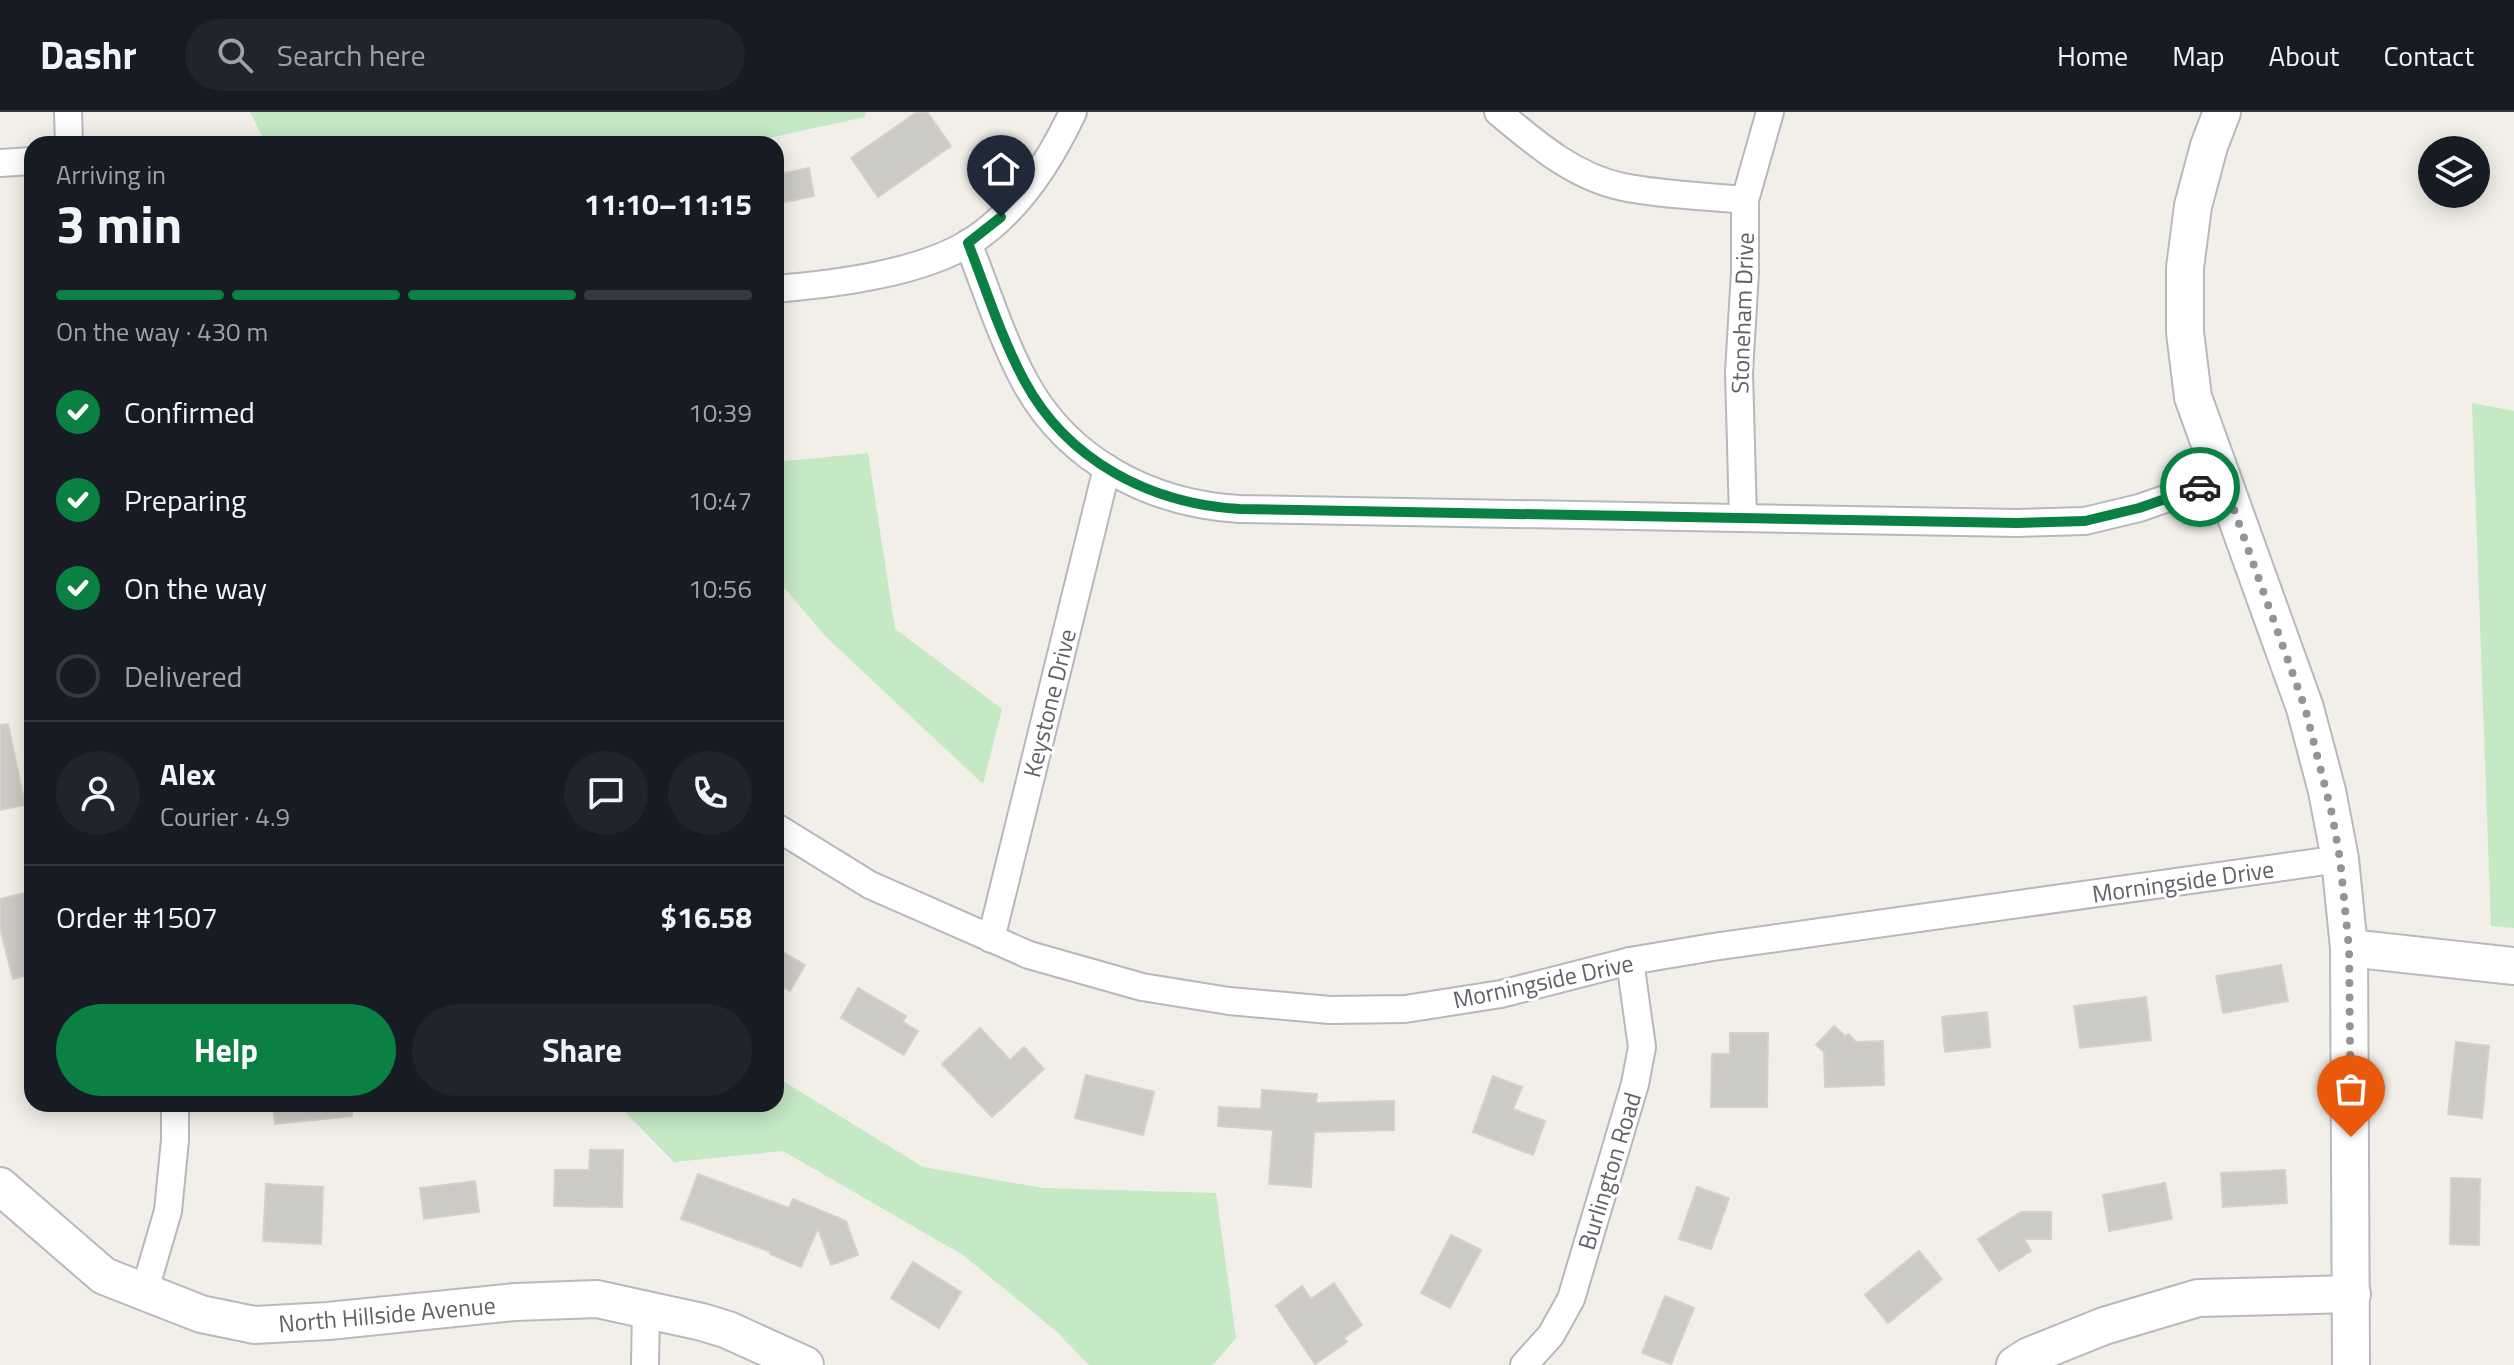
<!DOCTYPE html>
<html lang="en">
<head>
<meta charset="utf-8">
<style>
	:root { --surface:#171b24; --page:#20242c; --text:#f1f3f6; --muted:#9ea1a6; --line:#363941; --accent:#0b8043 }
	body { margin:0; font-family:"Titillium Web",sans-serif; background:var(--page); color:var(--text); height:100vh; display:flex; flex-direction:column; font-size:30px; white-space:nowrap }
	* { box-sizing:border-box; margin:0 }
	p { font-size:26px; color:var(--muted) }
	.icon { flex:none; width:44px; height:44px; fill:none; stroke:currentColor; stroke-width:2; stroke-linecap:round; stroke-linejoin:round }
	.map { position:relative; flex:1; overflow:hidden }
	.sheet { position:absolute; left:24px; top:24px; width:760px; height:976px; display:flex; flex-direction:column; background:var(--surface); border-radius:24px; box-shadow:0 4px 20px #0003 }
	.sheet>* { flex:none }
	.fabs { position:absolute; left:2418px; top:24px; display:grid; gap:16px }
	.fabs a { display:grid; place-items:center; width:72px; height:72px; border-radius:50%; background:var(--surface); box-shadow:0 4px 20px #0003; font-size:40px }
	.pin { position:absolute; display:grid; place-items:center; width:68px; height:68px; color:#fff; margin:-82px -34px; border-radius:50% 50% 50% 0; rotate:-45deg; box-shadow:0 0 8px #0007 }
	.pin .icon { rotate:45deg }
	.courier { position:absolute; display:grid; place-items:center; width:80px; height:80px; margin:-40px; border:6px solid #0b8043; border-radius:50%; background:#fff; color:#222; box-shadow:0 2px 10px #0007 }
	.head em { font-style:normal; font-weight:700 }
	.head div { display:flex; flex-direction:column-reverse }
	.head { display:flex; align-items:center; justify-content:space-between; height:136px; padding:0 32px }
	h1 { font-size:52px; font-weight:700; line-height:60px }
	.bar { display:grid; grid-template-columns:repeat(4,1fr); gap:12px 8px; align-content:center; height:96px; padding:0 32px }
	.bar i { height:10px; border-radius:6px; background:var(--line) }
	.bar .active { background:var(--accent) }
	.bar p { grid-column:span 4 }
	.line { display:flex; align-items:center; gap:20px; padding:0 32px; border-top:2px solid var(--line) }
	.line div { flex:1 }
	.round { display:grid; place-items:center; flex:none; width:84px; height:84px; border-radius:42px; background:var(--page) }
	ol { padding:0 32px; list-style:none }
	li { display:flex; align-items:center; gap:24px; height:88px }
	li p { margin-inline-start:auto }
	li .icon { padding:8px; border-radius:50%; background:var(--accent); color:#fff; stroke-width:4 }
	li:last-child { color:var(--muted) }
	li i { width:44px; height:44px; border:4px solid var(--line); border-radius:50% }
	.cta { display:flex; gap:16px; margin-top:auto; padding:16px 32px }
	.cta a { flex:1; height:92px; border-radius:48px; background:var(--accent); color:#fff; font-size:32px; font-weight:700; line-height:92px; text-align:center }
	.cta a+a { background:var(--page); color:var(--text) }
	header { display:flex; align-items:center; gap:48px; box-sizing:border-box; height:112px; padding:0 40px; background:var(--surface); border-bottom:2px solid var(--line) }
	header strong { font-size:38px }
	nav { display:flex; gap:44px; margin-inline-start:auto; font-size:28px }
	.search { width:560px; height:72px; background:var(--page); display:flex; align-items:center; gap:20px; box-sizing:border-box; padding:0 28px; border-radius:44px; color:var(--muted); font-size:30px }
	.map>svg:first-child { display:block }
</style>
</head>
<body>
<header>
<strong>Dashr</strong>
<div class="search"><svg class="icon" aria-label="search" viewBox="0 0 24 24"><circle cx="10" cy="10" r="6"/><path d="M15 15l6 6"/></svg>Search here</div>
<nav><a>Home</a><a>Map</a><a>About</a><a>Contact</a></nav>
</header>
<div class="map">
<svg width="2514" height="1253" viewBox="0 0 2514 1253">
	<rect width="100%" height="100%" fill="#f1efe8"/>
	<g fill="#c5e8c5">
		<polygon points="250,0 866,0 865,5 742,32 266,32"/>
		<polygon points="2472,291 2514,299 2514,816 2491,814"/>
		<polygon points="868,341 895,517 1002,597 983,672 825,524 776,466 776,350"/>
		<polygon points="776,968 781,968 923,1055 1043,1076 1216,1081 1236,1226 1213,1253 1089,1253 1056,1219 963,1143 783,1039 674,1050 617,992 776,992"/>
	</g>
	<g fill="#cccac5" stroke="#d6d1c6" stroke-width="2">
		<polygon points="917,0 927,0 951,34 878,85 851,46"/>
		<polygon points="809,56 814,84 776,92 776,63"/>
		<polygon points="8,612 25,693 0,698 0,613"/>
		<polygon points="32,779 32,862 13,867 0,816 0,787"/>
		<polygon points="776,836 805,853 790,879 776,871"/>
		<polygon points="2281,853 2288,889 2223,901 2216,864"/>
		<polygon points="858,876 906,904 903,910 918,919 904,943 841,906"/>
		<polygon points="2146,885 2151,928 2080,936 2074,894"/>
		<polygon points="1987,900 1990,935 1945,940 1942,905"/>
		<polygon points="1834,914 1845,924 1848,922 1856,930 1883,929 1884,973 1825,975 1824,940 1816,933"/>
		<polygon points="980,916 1010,948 1024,935 1044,957 992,1005 942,952"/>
		<polygon points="1730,921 1768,921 1767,995 1711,995 1712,942 1730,942"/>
		<polygon points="2456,930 2489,934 2482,1006 2448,1002"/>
		<polygon points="1086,963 1154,980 1143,1023 1075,1006"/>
		<polygon points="1493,964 1522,975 1513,997 1545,1009 1533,1043 1473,1020"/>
		<polygon points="1262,978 1317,982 1316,991 1394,989 1394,1018 1314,1020 1311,1075 1269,1072 1273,1018 1218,1014 1219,995 1261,997"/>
		<polygon points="273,992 352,992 352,1004 275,1012"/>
		<polygon points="590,1038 623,1038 622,1095 554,1094 555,1058 589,1058"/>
		<polygon points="2285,1058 2287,1091 2223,1095 2221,1061"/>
		<polygon points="698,1062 789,1096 793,1087 846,1109 858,1143 831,1153 818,1116 801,1155 770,1142 771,1140 681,1107"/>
		<polygon points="2451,1066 2480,1067 2479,1133 2450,1132"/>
		<polygon points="475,1069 479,1100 424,1107 420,1076"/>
		<polygon points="2165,1071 2172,1107 2109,1119 2103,1083"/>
		<polygon points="266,1072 323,1075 321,1132 263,1129"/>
		<polygon points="1697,1075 1729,1086 1711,1137 1679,1127"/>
		<polygon points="2021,1100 2051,1100 2051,1127 2024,1127 2031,1139 1999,1159 1978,1127"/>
		<polygon points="1451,1123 1481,1138 1450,1196 1421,1181"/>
		<polygon points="1919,1139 1942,1167 1888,1211 1865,1183"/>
		<polygon points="913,1150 961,1180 939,1216 891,1186"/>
		<polygon points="1334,1171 1362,1213 1344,1226 1347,1230 1315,1252 1276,1194 1302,1174 1311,1187"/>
		<polygon points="1665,1184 1694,1196 1671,1252 1642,1241"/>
	</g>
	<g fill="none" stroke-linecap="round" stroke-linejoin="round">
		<g stroke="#b5b8bc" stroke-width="30">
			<g id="street">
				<polyline points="68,0 69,32"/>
				<path d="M1498,0C1535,31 1574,65 1623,75C1662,83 1705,84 1745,88"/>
				<polyline points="0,51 32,49"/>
				<path d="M968,131C986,176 1001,225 1024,268C1067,349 1151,392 1240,397L2017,411L2085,409L2139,396L2223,367"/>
				<path d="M776,177C833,172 917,162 967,132C1016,103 1049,51 1073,0"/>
				<polyline points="1743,406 1739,260 1745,160 1745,88 1770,0"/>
				<polyline points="776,715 870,773 1029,843 1142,875 1229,889 1330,898 1405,897 1501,882 1630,849 1713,835 2340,747"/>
				<polyline points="991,827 1107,356"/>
				<polyline points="144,1181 168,1099 175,1028 175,992"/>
				<polyline points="645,1253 646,1197"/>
				<polyline points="1524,1253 1551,1223 1571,1187 1635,972 1642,935 1630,849"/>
			</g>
		</g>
		<g stroke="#b6babf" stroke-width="40">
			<g id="secondary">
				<polyline points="2222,0 2209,34 2193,94 2185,156 2185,220 2193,285 2305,596 2327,679 2340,747 2349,836 2351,1253"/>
				<polyline points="2349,836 2514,854"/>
				<polyline points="0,1074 104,1164 201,1202 254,1213 328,1209 515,1190 597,1187 702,1210 728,1218 805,1253"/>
				<polyline points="2015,1253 2029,1244 2104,1214 2198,1186 2352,1182"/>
			</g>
		</g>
		<use href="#street" stroke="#fff" stroke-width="26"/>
		<use href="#secondary" stroke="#fff" stroke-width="36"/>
	</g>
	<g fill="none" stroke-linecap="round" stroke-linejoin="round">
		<polyline stroke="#929495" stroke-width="8" stroke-dasharray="0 14.4" points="2200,375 2223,367 2305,596 2332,702 2340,747 2349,836 2351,1025"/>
		<path stroke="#0b8043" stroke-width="10" d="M1001,105L968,131C986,177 1001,225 1024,268C1067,349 1151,392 1240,397L2017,411L2085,409L2139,396L2200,375"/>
	</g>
	<g text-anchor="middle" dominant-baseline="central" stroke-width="6" stroke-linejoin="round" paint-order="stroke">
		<g font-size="24" fill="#5f6368" stroke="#fff">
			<text transform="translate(1742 201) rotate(-88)">Stoneham Drive</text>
			<text transform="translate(1049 591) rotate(-76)">Keystone Drive</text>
			<text transform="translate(2183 769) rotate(-8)">Morningside Drive</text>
			<text transform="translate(1543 869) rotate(-12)">Morningside Drive</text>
			<text transform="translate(1609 1059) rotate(-73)">Burlington Road</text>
			<text transform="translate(387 1202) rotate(-5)">North Hillside Avenue</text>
		</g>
	</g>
</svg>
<div class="fabs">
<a><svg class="icon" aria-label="layers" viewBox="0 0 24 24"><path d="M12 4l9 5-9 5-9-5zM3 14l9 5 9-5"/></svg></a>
</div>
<div class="pin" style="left:2351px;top:1025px;background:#ea580c"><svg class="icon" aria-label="bag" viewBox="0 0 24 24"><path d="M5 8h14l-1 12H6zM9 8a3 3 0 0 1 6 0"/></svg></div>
<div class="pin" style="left:1001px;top:105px;background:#1f2937"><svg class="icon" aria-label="home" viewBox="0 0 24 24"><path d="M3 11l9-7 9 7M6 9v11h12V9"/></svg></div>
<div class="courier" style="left:2200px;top:375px"><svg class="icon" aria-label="car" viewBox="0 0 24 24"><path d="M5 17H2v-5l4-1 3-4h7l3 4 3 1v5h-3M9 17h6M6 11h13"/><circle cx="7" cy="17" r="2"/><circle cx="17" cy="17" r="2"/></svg></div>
<section class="sheet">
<div class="head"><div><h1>3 min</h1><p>Arriving in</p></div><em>11:10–11:15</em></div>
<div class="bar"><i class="active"></i><i class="active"></i><i class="active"></i><i></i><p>On the way · 430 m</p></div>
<ol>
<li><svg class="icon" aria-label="check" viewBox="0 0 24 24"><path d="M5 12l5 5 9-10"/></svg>Confirmed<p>10:39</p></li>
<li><svg class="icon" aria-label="check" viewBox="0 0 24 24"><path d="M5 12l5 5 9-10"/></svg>Preparing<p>10:47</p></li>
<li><svg class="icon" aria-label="check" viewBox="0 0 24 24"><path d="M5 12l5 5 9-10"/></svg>On the way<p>10:56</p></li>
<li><i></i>Delivered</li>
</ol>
<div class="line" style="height:144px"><a class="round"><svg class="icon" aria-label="person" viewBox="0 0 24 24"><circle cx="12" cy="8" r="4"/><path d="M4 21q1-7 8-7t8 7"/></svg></a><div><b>Alex</b><p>Courier · 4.9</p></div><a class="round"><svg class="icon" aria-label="chat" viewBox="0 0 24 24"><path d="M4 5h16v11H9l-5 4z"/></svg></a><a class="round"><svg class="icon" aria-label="phone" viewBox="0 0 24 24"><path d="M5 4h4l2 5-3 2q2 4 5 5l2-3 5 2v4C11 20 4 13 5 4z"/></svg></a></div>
<div class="line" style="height:104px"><div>Order #1507</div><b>$16.58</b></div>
<div class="cta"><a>Help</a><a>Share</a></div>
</section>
</div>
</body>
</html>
